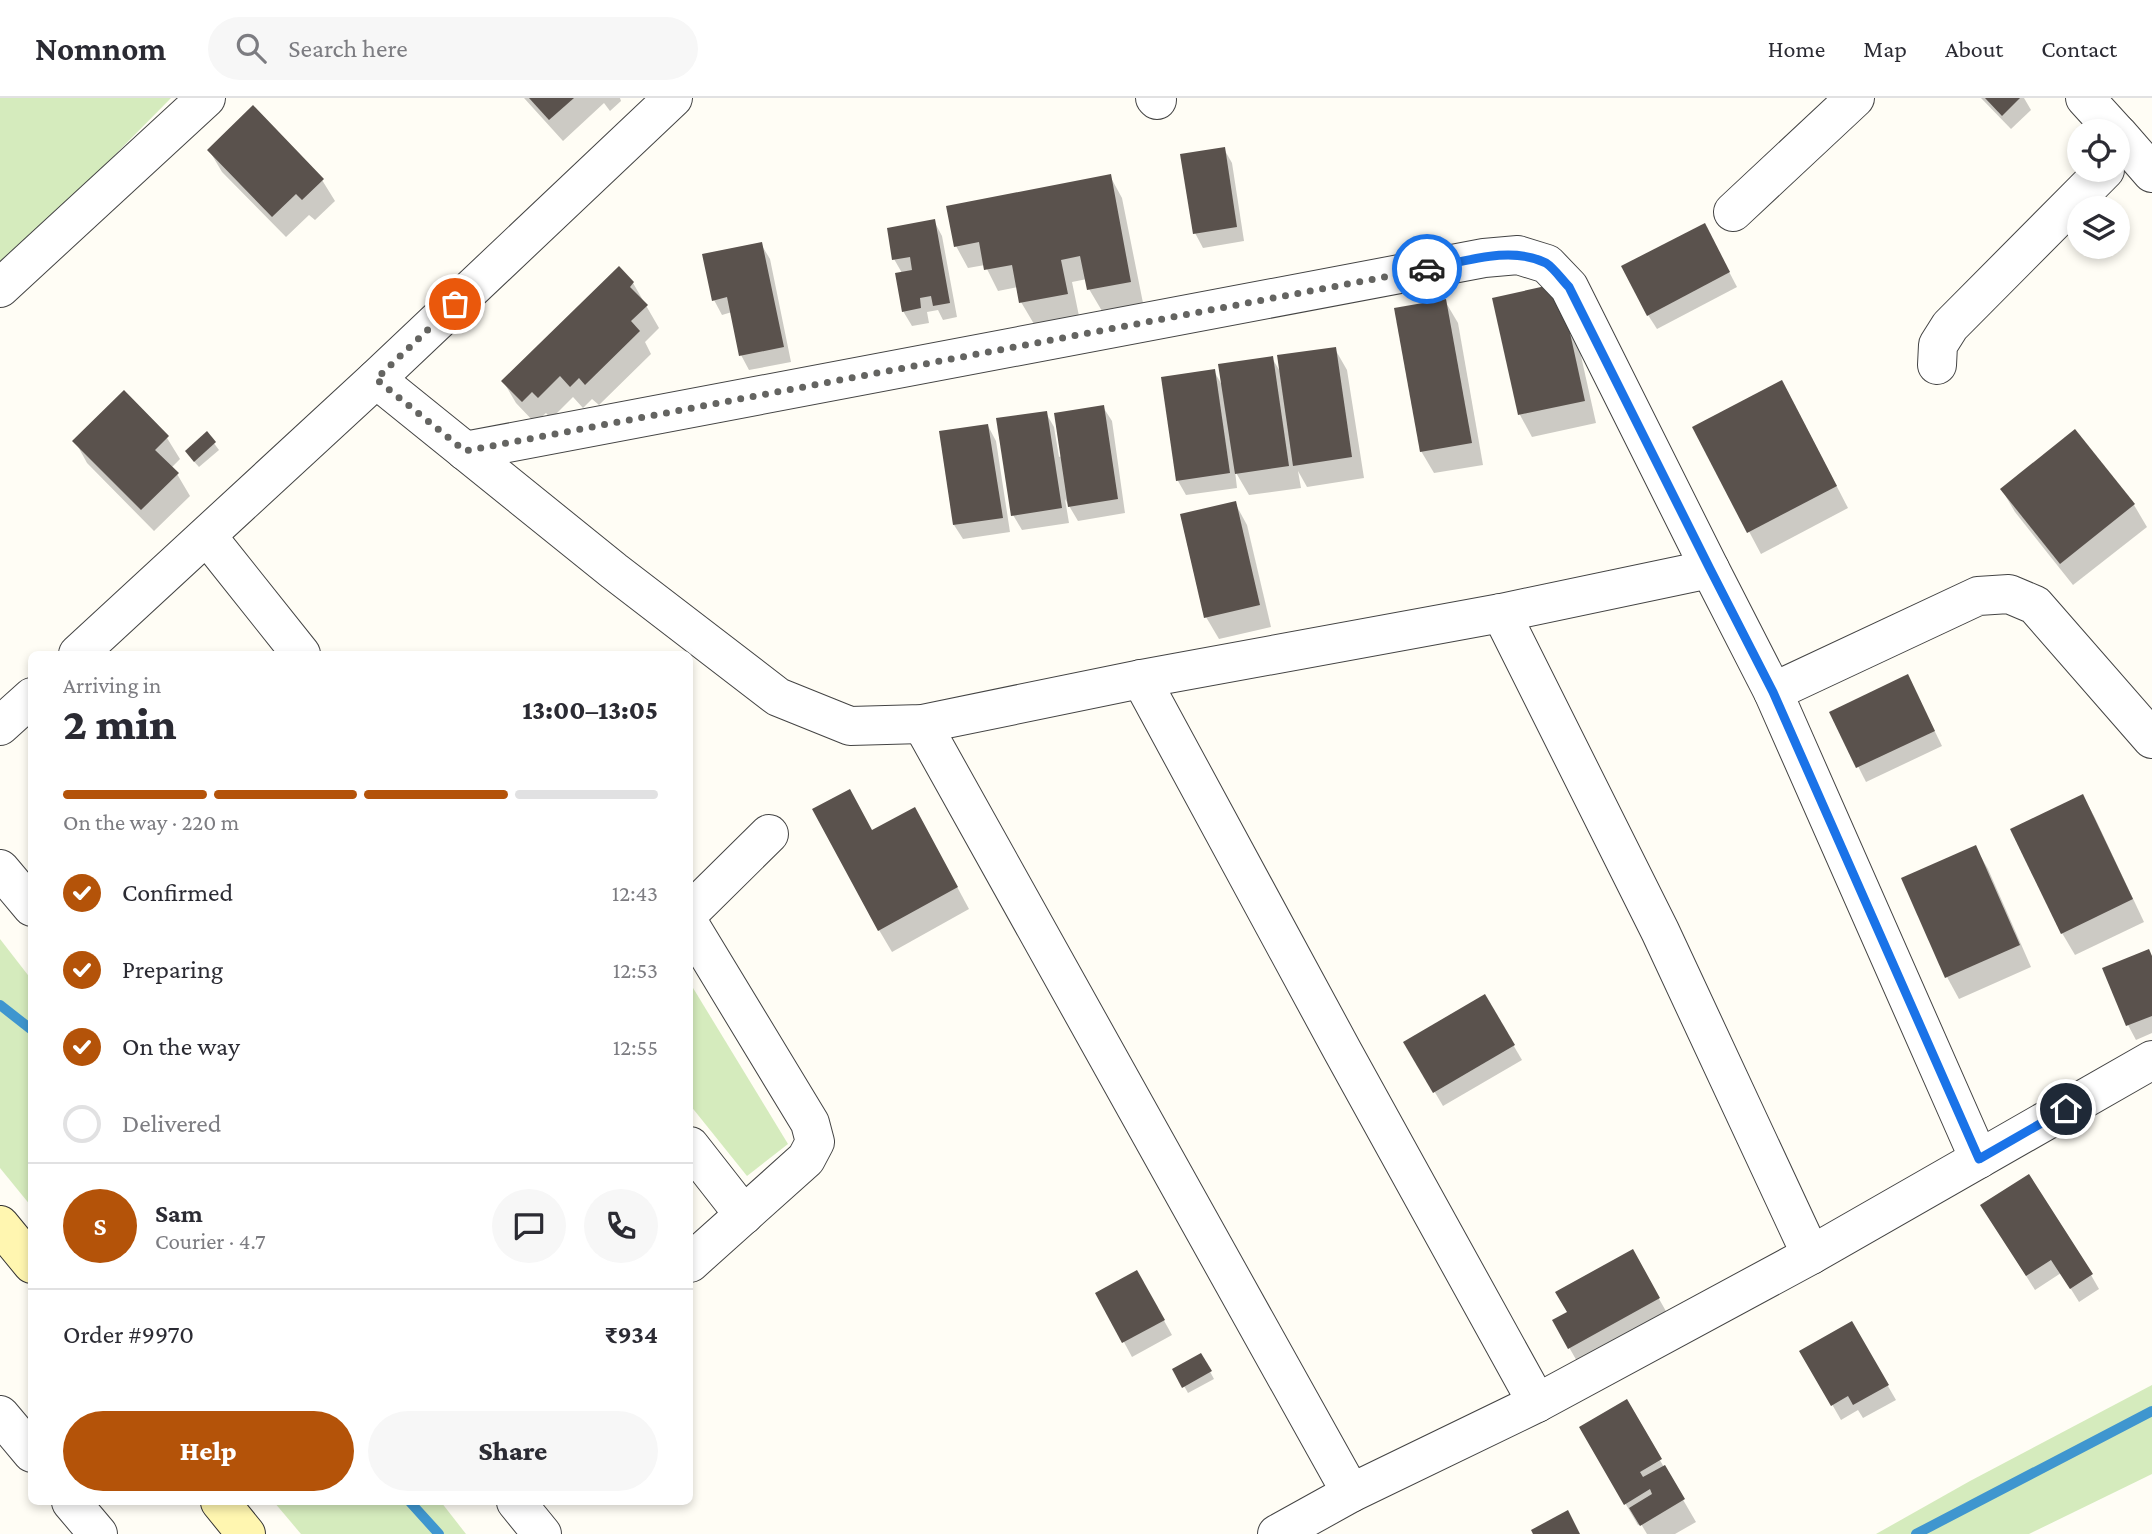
<!DOCTYPE html>
<html lang="en">
<head>
<meta charset="utf-8">
<style>
	:root { --surface:#fff; --page:#f7f7f7; --text:#2b2b33; --muted:#7c7c81; --line:#e1e1e2; --accent:#b45309 }
	body { margin:0; font-family:"Crimson Pro",serif; background:var(--page); color:var(--text); height:100vh; display:flex; flex-direction:column; font-size:26px; white-space:nowrap }
	* { box-sizing:border-box; margin:0 }
	p { font-size:23px; color:var(--muted) }
	.icon { flex:none; width:38px; height:38px; fill:none; stroke:currentColor; stroke-width:2; stroke-linecap:round; stroke-linejoin:round }
	.map { position:relative; flex:1; overflow:hidden }
	.drawer { position:absolute; left:28px; top:553px; width:665px; height:854px; display:flex; flex-direction:column; background:var(--surface); border-radius:10px; box-shadow:0 4px 10px #0003 }
	.drawer>* { flex:none }
	.tools { position:absolute; left:2067px; top:21px; display:grid; gap:14px }
	.tools a { display:grid; place-items:center; width:63px; height:63px; border-radius:50%; background:var(--surface); box-shadow:0 4px 10px #0003; font-size:35px }
	.pin { position:absolute; display:grid; place-items:center; width:60px; height:60px; color:#fff; margin:-30px; border:4px solid #fff; border-radius:50%; box-shadow:0 2px 7px #0007 }
	.courier { position:absolute; display:grid; place-items:center; width:70px; height:70px; margin:-35px; border:5px solid #1a73e8; border-radius:50%; background:#fff; color:#222; box-shadow:0 2px 9px #0007 }
	.summary em { font-style:normal; font-weight:800 }
	.summary div { display:flex; flex-direction:column-reverse }
	.summary { display:flex; align-items:center; justify-content:space-between; height:119px; padding:0 35px }
	h1 { font-size:46px; font-weight:800; line-height:52px }
	.bar { display:grid; grid-template-columns:repeat(4,1fr); gap:10px 7px; align-content:center; height:84px; padding:0 35px }
	.bar i { height:9px; border-radius:5px; background:var(--line) }
	.bar .selected { background:var(--accent) }
	.bar p { grid-column:span 4 }
	.line { display:flex; align-items:center; gap:18px; padding:0 35px; border-top:2px solid var(--line) }
	.line div { flex:1 }
	.round { display:grid; place-items:center; flex:none; width:74px; height:74px; border-radius:37px; background:var(--page) }
	ol { padding:0 35px; list-style:none }
	li { display:flex; align-items:center; gap:21px; height:77px }
	li p { margin-inline-start:auto }
	li .icon { padding:7px; border-radius:50%; background:var(--accent); color:#fff; stroke-width:4 }
	li:last-child { color:var(--muted) }
	li i { width:38px; height:38px; border:4px solid var(--line); border-radius:50% }
	.cta { display:flex; gap:14px; margin-top:auto; padding:14px 35px }
	.cta a { flex:1; height:80px; border-radius:42px; background:var(--accent); color:#fff; font-size:28px; font-weight:800; line-height:80px; text-align:center }
	.cta a+a { background:var(--page); color:var(--text) }
	header { display:flex; align-items:center; gap:42px; box-sizing:border-box; height:98px; padding:0 35px; background:var(--surface); border-bottom:2px solid var(--line) }
	header strong { font-size:33px }
	nav { display:flex; gap:38px; margin-inline-start:auto; font-size:24px }
	.search { width:490px; height:63px; background:var(--page); display:flex; align-items:center; gap:18px; box-sizing:border-box; padding:0 24px; border-radius:38px; color:var(--muted); font-size:26px }
	.map>svg:first-child { display:block }
</style>
</head>
<body>
<header>
<strong>Nomnom</strong>
<div class="search"><svg class="icon" aria-label="search" viewBox="0 0 24 24"><circle cx="10" cy="10" r="6"/><path d="M15 15l6 6"/></svg>Search here</div>
<nav><a>Home</a><a>Map</a><a>About</a><a>Contact</a></nav>
</header>
<div class="map">
<svg width="2152" height="1436" viewBox="0 0 2152 1436">
	<rect width="100%" height="100%" fill="#fffdf5"/>
	<g fill="#d5ebbd">
		<polygon points="0,0 171,0 0,173"/>
		<polygon points="0,841 31,881 31,1108 0,1070"/>
		<polygon points="690,885 788,1046 747,1078 690,1007"/>
		<polygon points="2152,1287 2152,1376 2029,1436 1876,1436 1970,1383"/>
		<polygon points="274,1404 441,1404 466,1436 301,1436"/>
	</g>
	<g fill="#0003">
		<polygon points="524,0 620,0 621,3 610,13 604,5 563,43"/>
		<polygon points="1981,0 2024,0 2031,12 2011,31"/>
		<polygon points="1224,51 1232,65 1244,143 1203,150 1195,135"/>
		<polygon points="209,52 322,82 335,103 315,122 309,117 286,139 222,74"/>
		<polygon points="1110,78 1122,100 1143,205 1102,213 1089,191 1087,181 1072,184 1079,218 1034,226 1021,204 1018,189 998,193 985,167 968,170 956,148"/>
		<polygon points="934,123 942,138 957,219 943,222 938,212 927,214 929,225 912,228 903,213 902,175 894,161"/>
		<polygon points="1712,141 1737,189 1657,231 1648,217"/>
		<polygon points="761,146 770,161 791,264 749,272 741,257 732,214 722,217 714,202"/>
		<polygon points="619,170 633,185 659,230 645,244 651,256 599,307 592,301 583,310 573,299 551,321 546,315 535,325 516,305 503,283"/>
		<polygon points="1494,201 1570,209 1596,325 1532,339 1520,317"/>
		<polygon points="1445,203 1458,225 1483,367 1434,375 1421,353"/>
		<polygon points="1335,251 1347,272 1364,380 1307,389 1298,373 1301,390 1249,397 1235,373 1237,390 1186,397 1178,383 1214,273 1223,289 1272,260 1281,275"/>
		<polygon points="1794,306 1848,410 1761,456 1694,330"/>
		<polygon points="1103,309 1112,323 1125,415 1078,423 1065,401 1069,425 1022,432 1013,417 1046,315 1054,329 1059,359 1062,358"/>
		<polygon points="988,328 996,343 1010,434 963,441 954,427"/>
		<polygon points="2075,334 2134,407 2147,429 2073,487 2015,414 2002,392"/>
		<polygon points="207,336 219,352 199,369 191,360"/>
		<polygon points="167,340 180,361 171,370 177,376 190,398 154,433 87,365 75,343"/>
		<polygon points="1235,405 1247,427 1271,529 1219,541 1206,519"/>
		<polygon points="1915,593 1942,648 1866,684 1831,615"/>
		<polygon points="2083,698 2095,720 2144,824 2075,857 2062,835"/>
		<polygon points="927,733 969,811 892,854 879,832 872,734"/>
		<polygon points="1975,749 1988,771 2031,869 1959,901 1947,879 1903,780"/>
		<polygon points="2152,860 2152,935 2136,942 2128,927 2105,871"/>
		<polygon points="1485,899 1522,962 1443,1008 1405,944"/>
		<polygon points="1991,1122 2091,1177 2099,1191 2079,1204 2061,1175 2035,1192"/>
		<polygon points="1632,1153 1667,1215 1578,1265 1554,1223 1569,1215"/>
		<polygon points="1137,1174 1172,1237 1132,1259 1098,1196"/>
		<polygon points="1852,1226 1896,1302 1863,1320 1858,1312 1841,1322 1802,1254"/>
		<polygon points="1201,1257 1214,1281 1188,1295 1175,1272"/>
		<polygon points="1626,1304 1696,1424 1675,1436 1647,1436 1641,1426 1638,1427 1581,1330"/>
	</g>
	<g fill="none" stroke-linecap="round" stroke-linejoin="round">
		<g stroke="#3f96cf" stroke-width="10">
			<polyline points="0,907 32,932"/>
			<polyline points="410,1404 439,1436"/>
			<polyline points="1916,1436 2152,1313"/>
		</g>
	</g>
	<g fill="#5a524d">
		<polygon points="529,0 574,0 549,22"/>
		<polygon points="1985,0 2020,0 2002,18"/>
		<polygon points="253,7 324,81 302,102 296,96 272,119 207,52"/>
		<polygon points="1225,49 1237,129 1193,136 1180,56"/>
		<polygon points="1111,76 1131,184 1087,192 1080,158 1061,162 1068,196 1019,205 1012,167 984,172 979,144 954,149 946,108"/>
		<polygon points="935,121 950,205 933,208 931,198 920,200 921,210 902,214 895,175 912,172 910,159 892,162 887,130"/>
		<polygon points="1705,125 1730,174 1647,218 1621,168"/>
		<polygon points="762,144 784,249 739,258 727,199 712,203 702,156"/>
		<polygon points="619,168 634,184 630,189 648,207 631,223 640,233 585,287 579,280 570,289 560,278 538,300 532,294 522,304 501,283"/>
		<polygon points="1559,185 1585,303 1518,317 1492,200"/>
		<polygon points="1446,201 1472,345 1420,354 1394,210"/>
		<polygon points="1336,249 1352,359 1293,368 1277,257"/>
		<polygon points="1273,258 1289,368 1235,376 1218,266"/>
		<polygon points="1215,271 1230,375 1176,383 1161,279"/>
		<polygon points="1782,282 1837,388 1747,435 1692,329"/>
		<polygon points="124,292 169,338 155,352 179,375 141,412 72,343"/>
		<polygon points="1104,307 1118,401 1068,409 1054,315"/>
		<polygon points="1047,313 1062,410 1011,418 996,320"/>
		<polygon points="988,326 1003,420 953,427 939,333"/>
		<polygon points="2075,331 2135,406 2060,466 2000,391"/>
		<polygon points="207,333 216,344 194,364 185,353"/>
		<polygon points="1236,403 1260,507 1204,520 1180,416"/>
		<polygon points="1908,576 1935,633 1856,670 1829,614"/>
		<polygon points="850,691 872,732 915,709 958,789 878,833 812,711"/>
		<polygon points="2083,696 2133,801 2061,836 2010,731"/>
		<polygon points="1976,747 2020,847 1945,880 1901,780"/>
		<polygon points="2149,851 2152,858 2152,918 2126,928 2102,870"/>
		<polygon points="1485,896 1515,947 1433,995 1403,944"/>
		<polygon points="2029,1076 2093,1176 2070,1191 2051,1162 2026,1178 1980,1107"/>
		<polygon points="1633,1151 1660,1200 1568,1251 1552,1222 1567,1214 1555,1194"/>
		<polygon points="1137,1172 1165,1222 1122,1245 1095,1195"/>
		<polygon points="1852,1223 1889,1287 1853,1307 1848,1298 1831,1308 1799,1253"/>
		<polygon points="1201,1255 1212,1273 1182,1290 1172,1271"/>
		<polygon points="1627,1301 1662,1361 1640,1374 1643,1379 1665,1367 1685,1401 1640,1428 1629,1410 1652,1396 1650,1391 1624,1407 1579,1329"/>
		<polygon points="1568,1412 1580,1436 1533,1436 1531,1432"/>
	</g>
	<g fill="none" stroke-linecap="round" stroke-linejoin="round">
		<g stroke="#444" stroke-width="40">
			<g id="street">
				<polyline points="1155,0 1157,2"/>
				<polyline points="2085,0 2115,33"/>
				<polyline points="2118,36 2152,75"/>
				<polyline points="1733,114 1855,0"/>
				<polyline points="0,190 206,0"/>
				<polyline points="1937,267 1938,247 1950,228 2105,72"/>
				<polyline points="376,281 614,473 778,599 850,628 922,626 1141,581 1501,515 1710,471"/>
				<polyline points="465,353 1484,160 1518,157 1547,166 1569,189 1710,471 1773,594 1978,498 2009,496 2035,507 2152,641"/>
				<polyline points="207,438 301,556"/>
				<polyline points="1501,515 1660,833 1811,1157"/>
				<polyline points="78,556 376,281 673,0"/>
				<polyline points="1141,581 1342,952 1537,1305"/>
				<polyline points="1773,594 1979,1061"/>
				<polyline points="922,626 1351,1395 1537,1305 1811,1157 2152,962"/>
				<polyline points="0,628 32,599"/>
				<polyline points="0,771 32,809"/>
				<polyline points="690,814 769,736"/>
				<polyline points="690,827 810,1025 815,1044 806,1061 690,1165"/>
				<polyline points="690,1048 744,1117"/>
				<polyline points="0,1317 32,1355"/>
				<polyline points="71,1404 98,1436"/>
				<polyline points="516,1404 542,1436"/>
				<polyline points="1277,1436 1351,1395"/>
			</g>
		</g>
		<g stroke="#333" stroke-width="40">
			<g id="secondary">
				<polyline points="0,1127 32,1166"/>
				<polyline points="220,1404 246,1436"/>
			</g>
		</g>
		<use href="#street" stroke="#fff" stroke-width="38"/>
		<use href="#secondary" stroke="#fff6b0" stroke-width="38"/>
	</g>
	<g fill="none" stroke-linecap="round" stroke-linejoin="round">
		<polyline stroke="#646461" stroke-width="7" stroke-dasharray="0 12.6" points="455,206 376,281 465,353 1427,171"/>
		<path stroke="#1a73e8" stroke-width="9" d="M1427,171C1464,164 1510,147 1546,165C1554,170 1562,182 1569,189L1710,471L1773,594L1979,1061L2066,1011"/>
	</g>
</svg>
<div class="tools">
<a><svg class="icon" aria-label="locate" viewBox="0 0 24 24"><circle cx="12" cy="12" r="6"/><path d="M12 2v4M12 18v4M2 12h4M18 12h4"/></svg></a>
<a><svg class="icon" aria-label="layers" viewBox="0 0 24 24"><path d="M12 4l9 5-9 5-9-5zM3 14l9 5 9-5"/></svg></a>
</div>
<div class="pin" style="left:455px;top:206px;background:#ea580c"><svg class="icon" aria-label="bag" viewBox="0 0 24 24"><path d="M5 8h14l-1 12H6zM9 8a3 3 0 0 1 6 0"/></svg></div>
<div class="pin" style="left:2066px;top:1011px;background:#1f2937"><svg class="icon" aria-label="home" viewBox="0 0 24 24"><path d="M3 11l9-7 9 7M6 9v11h12V9"/></svg></div>
<div class="courier" style="left:1427px;top:171px"><svg class="icon" aria-label="car" viewBox="0 0 24 24"><path d="M5 17H2v-5l4-1 3-4h7l3 4 3 1v5h-3M9 17h6M6 11h13"/><circle cx="7" cy="17" r="2"/><circle cx="17" cy="17" r="2"/></svg></div>
<section class="drawer">
<div class="summary"><div><h1>2 min</h1><p>Arriving in</p></div><em>13:00–13:05</em></div>
<div class="bar"><i class="selected"></i><i class="selected"></i><i class="selected"></i><i></i><p>On the way · 220 m</p></div>
<ol>
<li><svg class="icon" aria-label="check" viewBox="0 0 24 24"><path d="M5 12l5 5 9-10"/></svg>Confirmed<p>12:43</p></li>
<li><svg class="icon" aria-label="check" viewBox="0 0 24 24"><path d="M5 12l5 5 9-10"/></svg>Preparing<p>12:53</p></li>
<li><svg class="icon" aria-label="check" viewBox="0 0 24 24"><path d="M5 12l5 5 9-10"/></svg>On the way<p>12:55</p></li>
<li><i></i>Delivered</li>
</ol>
<div class="line" style="height:126px"><b class="round" style="background:var(--accent);color:#fff">S</b><div><b>Sam</b><p>Courier · 4.7</p></div><a class="round"><svg class="icon" aria-label="chat" viewBox="0 0 24 24"><path d="M4 5h16v11H9l-5 4z"/></svg></a><a class="round"><svg class="icon" aria-label="phone" viewBox="0 0 24 24"><path d="M5 4h4l2 5-3 2q2 4 5 5l2-3 5 2v4C11 20 4 13 5 4z"/></svg></a></div>
<div class="line" style="height:91px"><div>Order #9970</div><b>₹934</b></div>
<div class="cta"><a>Help</a><a>Share</a></div>
</section>
</div>
</body>
</html>
